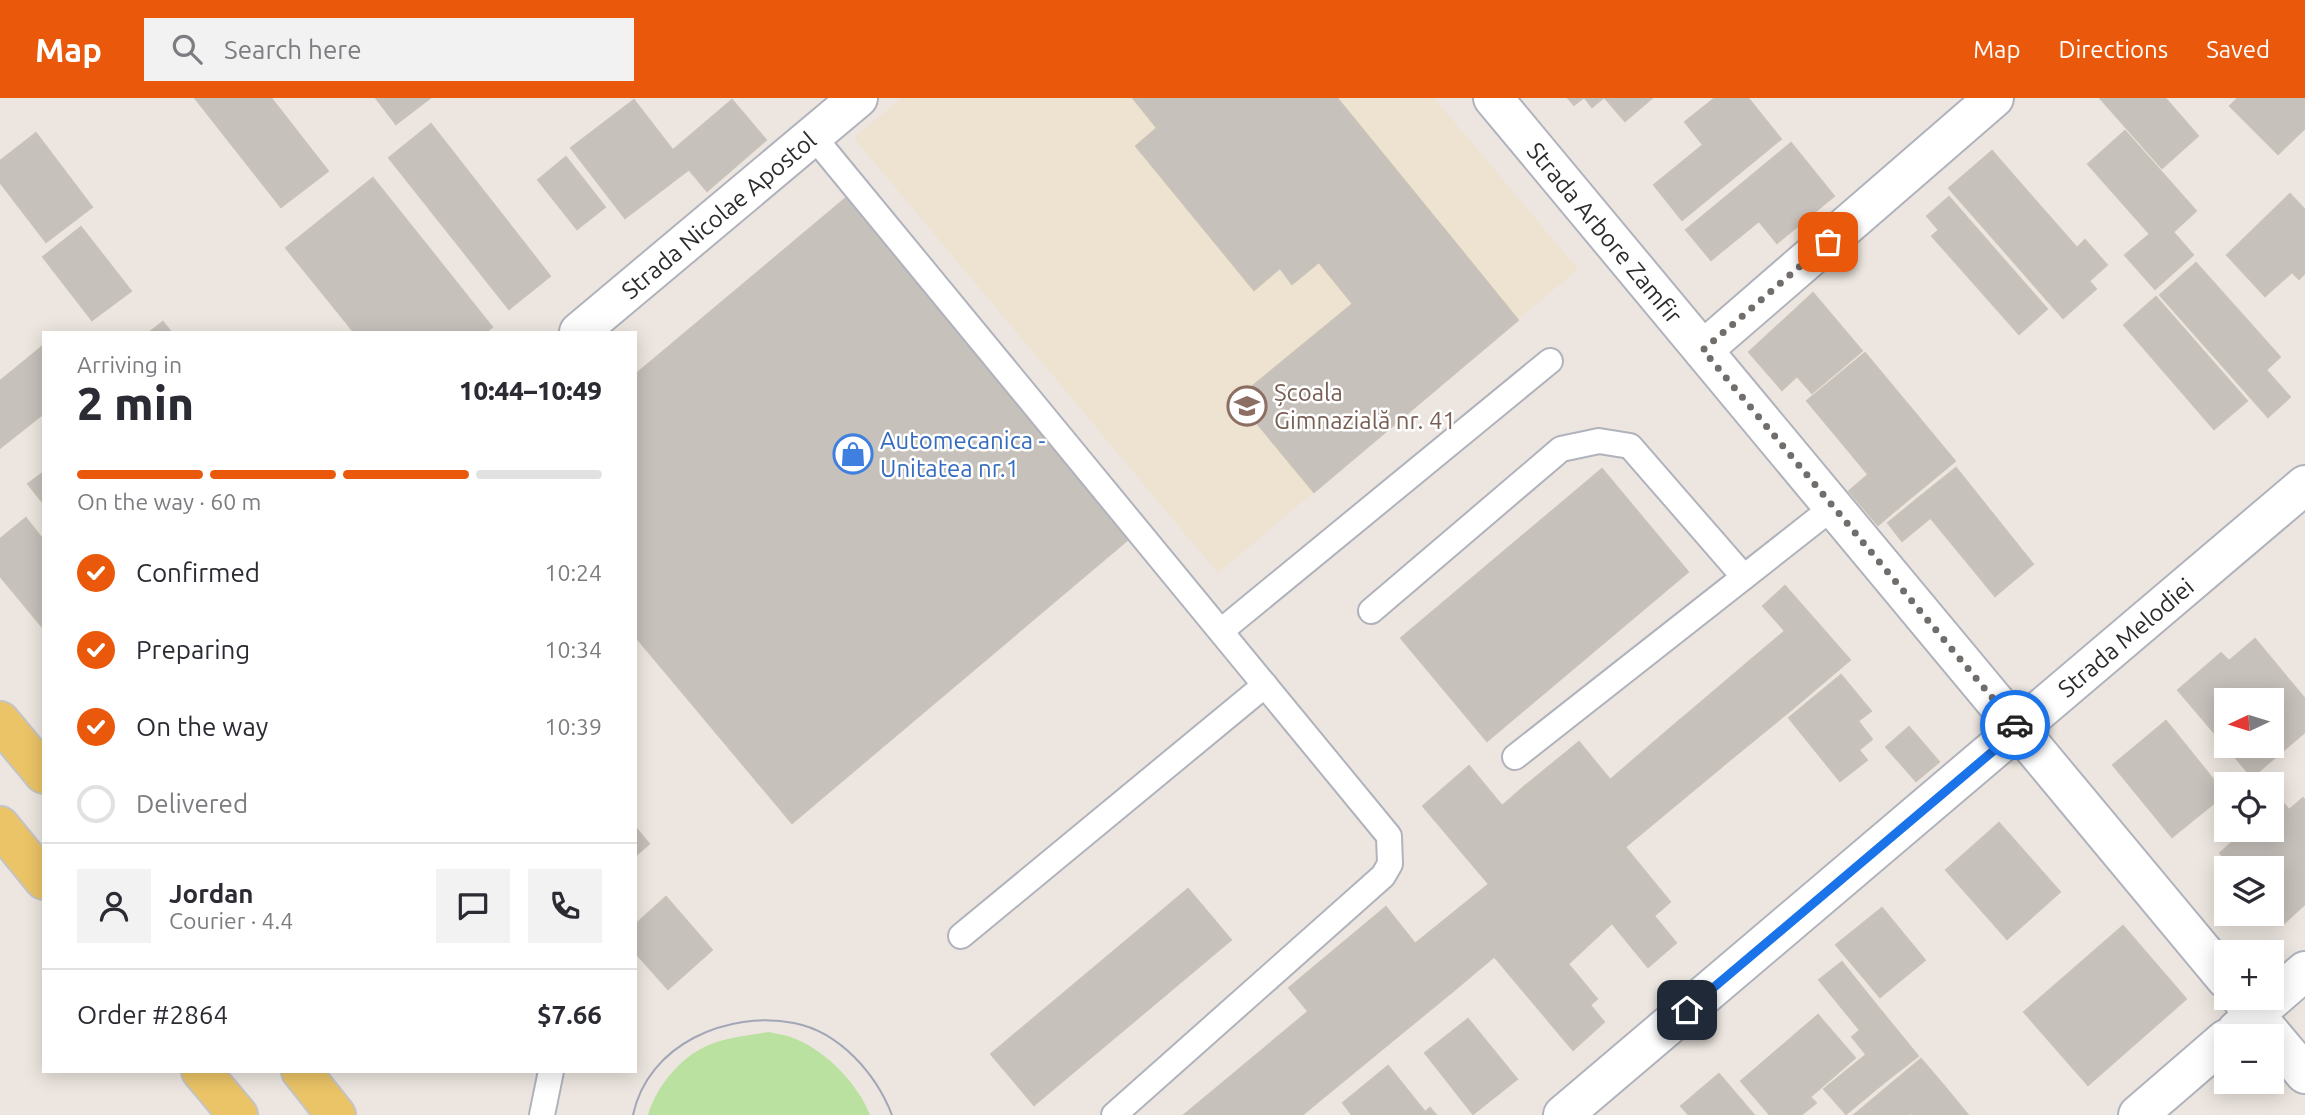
<!DOCTYPE html>
<html lang="en">
<head>
<meta charset="utf-8">
<style>
	:root { --surface:#fff; --page:#f2f2f3; --text:#2b2b33; --muted:#7c7c81; --line:#e1e1e2; --accent:#ea580c }
	body { margin:0; font-family:Ubuntu,sans-serif; background:var(--page); color:var(--text); height:100vh; display:flex; flex-direction:column; font-size:26px; white-space:nowrap }
	* { box-sizing:border-box; margin:0 }
	p { font-size:23px; color:var(--muted) }
	.icon { flex:none; width:38px; height:38px; fill:none; stroke:currentColor; stroke-width:2; stroke-linecap:round; stroke-linejoin:round }
	.map { position:relative; flex:1; overflow:hidden }
	.sheet { position:absolute; left:42px; top:233px; width:595px; height:742px; display:flex; flex-direction:column; background:var(--surface); border-radius:0px; box-shadow:0 4px 18px #0003 }
	.sheet>* { flex:none }
	.needle { width:46px; rotate:266deg }
	.fabs { position:absolute; left:2214px; top:590px; display:grid; gap:14px }
	.fabs a { display:grid; place-items:center; width:70px; height:70px; border-radius:0px; background:var(--surface); box-shadow:0 4px 18px #0003; font-size:35px }
	.pin { position:absolute; display:grid; place-items:center; width:60px; height:60px; color:#fff; margin:-30px; border-radius:14px; box-shadow:0 4px 10px #0006 }
	.courier { position:absolute; display:grid; place-items:center; width:70px; height:70px; margin:-35px; border:5px solid #1a73e8; border-radius:50%; background:#fff; color:#222; box-shadow:0 2px 9px #0007 }
	.overview em { font-style:normal; font-weight:800 }
	.overview div { display:flex; flex-direction:column-reverse }
	.overview { display:flex; align-items:center; justify-content:space-between; height:119px; padding:0 35px }
	h1 { font-size:46px; font-weight:800; line-height:52px }
	.bar { display:grid; grid-template-columns:repeat(4,1fr); gap:10px 7px; align-content:center; height:84px; padding:0 35px }
	.bar i { height:9px; border-radius:5px; background:var(--line) }
	.bar .active { background:var(--accent) }
	.bar p { grid-column:span 4 }
	.line { display:flex; align-items:center; gap:18px; padding:0 35px; border-top:2px solid var(--line) }
	.line div { flex:1 }
	.round { display:grid; place-items:center; flex:none; width:74px; height:74px; border-radius:0px; background:var(--page) }
	ol { padding:0 35px; list-style:none }
	li { display:flex; align-items:center; gap:21px; height:77px }
	li p { margin-inline-start:auto }
	li .icon { padding:7px; border-radius:50%; background:var(--accent); color:#fff; stroke-width:4 }
	li:last-child { color:var(--muted) }
	li i { width:38px; height:38px; border:4px solid var(--line); border-radius:50% }
	header { display:flex; align-items:center; gap:42px; box-sizing:border-box; height:98px; padding:0 35px; background:var(--accent); color:#fff }
	header strong { font-size:33px }
	nav { display:flex; gap:38px; margin-inline-start:auto; font-size:24px }
	.search { width:490px; height:63px; background:var(--page); display:flex; align-items:center; gap:18px; box-sizing:border-box; padding:0 24px; border-radius:0px; color:var(--muted); font-size:26px }
	.map>svg:first-child { display:block }
</style>
</head>
<body>
<header>
<strong>Map</strong>
<div class="search"><svg class="icon" aria-label="search" viewBox="0 0 24 24"><circle cx="10" cy="10" r="6"/><path d="M15 15l6 6"/></svg>Search here</div>
<nav><a>Map</a><a>Directions</a><a>Saved</a></nav>
</header>
<div class="map">
<svg width="2305" height="1017" viewBox="0 0 2305 1017">
	<rect width="100%" height="100%" fill="#ede6e0"/>
	<polygon fill="#eee2d0" points="902,0 1434,0 1578,171 1218,475 854,40"/>
	<path fill="#bae19f" d="M769,934C777,936 787,937 796,941C827,954 858,986 870,1017H648C657,986 684,955 714,945C731,939 751,937 769,934Z"/>
	<g fill="#c6c1bb" stroke="#c9c2b9" stroke-width="2" fill-rule="evenodd">
		<polygon points="195,0 271,0 328,73 281,109"/>
		<polygon points="376,0 430,0 396,26"/>
		<polygon points="1133,0 1337,0 1444,131 1353,206 1319,164 1292,186 1280,170 1254,192 1136,48 1157,30"/>
		<polygon points="1568,0 1583,0 1574,7"/>
		<polygon points="1585,0 1603,0 1592,9"/>
		<polygon points="1605,0 1652,0 1625,23"/>
		<polygon points="1715,0 1748,0 1781,41 1682,122 1654,87 1703,47 1685,24"/>
		<polygon points="2100,0 2165,0 2198,38 2162,70"/>
		<polygon points="2238,0 2305,0 2305,30 2278,56 2230,8"/>
		<polygon points="634,2 688,72 625,120 571,50"/>
		<polygon points="732,2 766,42 707,93 673,52"/>
		<polygon points="431,26 550,178 509,211 389,60"/>
		<polygon points="2125,33 2196,113 2173,134 2193,157 2155,191 2125,157 2150,136 2088,66"/>
		<polygon points="36,35 92,109 46,144 0,84 0,63"/>
		<polygon points="1791,45 1834,98 1777,145 1759,123 1711,162 1686,132"/>
		<polygon points="1992,53 2077,150 2085,142 2107,167 2089,183 2096,191 2063,220 1949,90"/>
		<polygon points="566,59 605,109 577,131 538,82"/>
		<polygon points="373,80 492,229 486,234 354,234 286,150"/>
		<polygon points="852,95 1137,434 792,725 635,538 635,441 638,439 635,436 635,277"/>
		<polygon points="2290,96 2305,112 2305,175 2299,181 2292,174 2265,198 2227,157"/>
		<polygon points="1949,99 2047,211 2019,236 1932,138 1939,132 1927,118"/>
		<polygon points="81,129 131,193 92,222 43,159"/>
		<polygon points="1444,131 1518,222 1314,394 1237,301"/>
		<polygon points="2196,165 2280,259 2266,272 2290,299 2268,319 2160,197"/>
		<polygon points="1813,195 1862,253 1812,295 1797,278 1782,292 1749,254"/>
		<polygon points="2156,199 2247,303 2214,331 2124,227"/>
		<polygon points="163,224 171,234 150,234"/>
		<polygon points="44,247 44,315 0,350 0,283"/>
		<polygon points="1865,255 1955,363 1897,411 1807,303"/>
		<polygon points="1956,370 2033,466 1995,498 1916,402"/>
		<polygon points="1602,371 1688,474 1487,643 1401,540"/>
		<polygon points="44,374 44,406 28,386"/>
		<polygon points="1868,377 1897,411 1878,427 1849,393"/>
		<polygon points="1916,402 1930,420 1902,443 1888,425"/>
		<polygon points="26,420 44,443 44,531 0,478 0,441"/>
		<polygon points="1785,488 1850,562 1792,611 1752,561 1785,533 1763,508"/>
		<path d="M2255,541L2305,601V634L2252,679L2178,592L2221,555L2229,563ZM2226,602H2272V648H2226Z"/>
		<polygon points="1752,561 1792,611 1720,670 1680,622"/>
		<polygon points="1841,577 1871,613 1858,623 1872,641 1859,652 1867,662 1840,683 1789,620"/>
		<polygon points="1680,622 1720,670 1649,729 1610,682"/>
		<polygon points="2166,623 2225,696 2172,739 2113,667"/>
		<polygon points="1909,629 1939,664 1916,683 1886,649"/>
		<polygon points="1579,644 1649,729 1596,773 1525,688"/>
		<polygon points="1469,668 1502,708 1525,688 1596,773 1453,893 1415,846 1489,786 1423,708"/>
		<polygon points="2272,692 2289,712 2303,700 2305,703 2305,806 2282,827 2272,815 2272,770 2233,770 2220,755 2246,732 2272,732"/>
		<polygon points="1999,725 2060,794 2007,841 1946,772"/>
		<polygon points="635,729 649,746 635,758"/>
		<polygon points="1625,749 1670,804 1654,818 1676,845 1648,869 1580,786"/>
		<polygon points="1580,786 1611,826 1568,866 1597,901 1590,907 1604,924 1573,952 1494,858"/>
		<polygon points="1188,791 1231,842 1034,1007 991,956"/>
		<polygon points="666,799 712,852 668,891 635,854 635,827"/>
		<polygon points="1386,809 1405,833 1308,913 1289,890"/>
		<polygon points="1882,810 1925,862 1880,899 1836,847"/>
		<polygon points="2123,828 2186,901 2088,987 2024,914"/>
		<polygon points="1405,833 1453,893 1302,1017 1184,1017"/>
		<polygon points="1842,864 1882,914 1860,932 1819,882"/>
		<polygon points="1882,914 1918,958 1887,982 1852,939"/>
		<polygon points="1818,917 1855,960 1810,999 1816,1005 1801,1017 1770,1017 1741,983"/>
		<polygon points="1468,921 1517,981 1473,1016 1425,955"/>
		<polygon points="1866,957 1887,982 1846,1016 1824,991"/>
		<polygon points="1921,961 1944,988 1909,1017 1854,1017"/>
		<polygon points="1388,968 1425,1014 1430,1010 1436,1017 1352,1017 1343,1005"/>
		<polygon points="1719,976 1754,1017 1689,1017 1681,1008"/>
		<polygon points="1944,988 1968,1017 1913,1017 1912,1015"/>
	</g>
	<g fill="none" stroke-linecap="round" stroke-linejoin="round">
		<g stroke="#b0b3bc" stroke-width="28">
			<g id="service">
				<polyline points="813,38 1389,738 1390,766 1383,778 1114,1017"/>
				<polyline points="1371,513 1561,351 1599,343 1630,348 1744,479"/>
				<polyline points="1221,533 1550,263"/>
				<polyline points="1515,659 1833,409"/>
				<polyline points="961,838 1265,587"/>
				<polyline points="542,1017 551,973"/>
			</g>
		</g>
		<g stroke="#b0b3bc" stroke-width="42">
			<g id="minor">
				<path id="s1" d="M1493,0L2226,881"/>
				<path id="s2" d="M579,234L858,0"/>
				<polyline points="1703,252 1994,0"/>
				<polyline points="2241,900 2305,976"/>
				<polyline points="2237,932 2305,873"/>
				<path id="s3" d="M1563,1017L2305,387"/>
				<polyline points="2138,1017 2226,941"/>
			</g>
		</g>
		<g stroke="#c4c4c4" stroke-width="42">
			<g id="primary">
				<polyline points="0,623 44,676"/>
				<polyline points="0,728 44,782"/>
				<polyline points="201,973 238,1017"/>
				<polyline points="301,973 336,1017"/>
			</g>
		</g>
		<use href="#service" stroke="#fff" stroke-width="24"/>
		<use href="#minor" stroke="#fff" stroke-width="38"/>
		<use href="#primary" stroke="#ebc467" stroke-width="38"/>
		<path stroke="#a2a6b6" stroke-width="2" d="M633,1017C648,946 728,912 794,925C840,934 876,976 892,1017"/>
	</g>
	<g fill="none" stroke-linecap="round" stroke-linejoin="round">
		<polyline stroke="#706d6b" stroke-width="7" stroke-dasharray="0 12.6" points="1828,144 1703,252 2015,627"/>
		<polyline stroke="#1a73e8" stroke-width="9" points="1687,912 2018,632 2015,627"/>
	</g>
	<defs>
		<g id="school-ring" transform="scale(2.0125)"><circle r="9.5" fill="#fff" stroke="#8d6e63" stroke-width="1.5"/><path d="M0-5L7-2L0 1L-7-2ZM-4 1L0 2.5L4 1V4Q0 6-4 4Z" fill="#8d6e63"/></g>
		<g id="shop-ring" transform="scale(2.0125)"><circle r="9.5" fill="#fff" stroke="#3f7fe0" stroke-width="1.5"/><path d="M-5-2.5h2.3a2.7 3.5 0 0 1 5.4 0H5L5.5 6h-11ZM-1.5-2.5h3a1.5 2.3 0 0 0-3 0Z" fill="#3f7fe0"/></g>
	</defs>
	<g fill-rule="evenodd">
		<use href="#school-ring" x="1247" y="308"/>
		<use href="#shop-ring" x="853" y="356"/>
	</g>
	<g text-anchor="middle" dominant-baseline="central" stroke-width="5" stroke-linejoin="round" paint-order="stroke">
		<g font-size="24" fill="#2c2c2c" stroke="#fff">
			<text stroke="none"><textPath href="#s2" startOffset="182">Strada Nicolae Apostol</textPath></text>
			<text stroke="none"><textPath href="#s1" startOffset="175">Strada Arbore Zamfir</textPath></text>
			<text stroke="none"><textPath href="#s3" startOffset="738">Strada Melodiei</textPath></text>
		</g>
		<g font-size="24" fill="#785e54" stroke="#fff" text-anchor="start">
			<text x="1274" y="294">Școala<tspan x="1274" dy="28">Gimnazială nr. 41</tspan></text>
		</g>
		<g font-size="24" fill="#366cbe" stroke="#fff" text-anchor="start">
			<text x="880" y="342">Automecanica -<tspan x="880" dy="28">Unitatea nr.1</tspan></text>
		</g>
	</g>
</svg>
<div class="fabs">
<a><svg class="needle" viewBox="-14 -14 28 28"><path d="M0-13l5 13h-10z" fill="#e53935"/><path d="M0 13l5-13h-10z" fill="#7c7c81"/></svg></a>
<a><svg class="icon" aria-label="locate" viewBox="0 0 24 24"><circle cx="12" cy="12" r="6"/><path d="M12 2v4M12 18v4M2 12h4M18 12h4"/></svg></a>
<a><svg class="icon" aria-label="layers" viewBox="0 0 24 24"><path d="M12 4l9 5-9 5-9-5zM3 14l9 5 9-5"/></svg></a>
<a>+</a>
<a>−</a>
</div>
<div class="pin" style="left:1828px;top:144px;background:#ea580c"><svg class="icon" aria-label="bag" viewBox="0 0 24 24"><path d="M5 8h14l-1 12H6zM9 8a3 3 0 0 1 6 0"/></svg></div>
<div class="pin" style="left:1687px;top:912px;background:#1f2937"><svg class="icon" aria-label="home" viewBox="0 0 24 24"><path d="M3 11l9-7 9 7M6 9v11h12V9"/></svg></div>
<div class="courier" style="left:2015px;top:627px"><svg class="icon" aria-label="car" viewBox="0 0 24 24"><path d="M5 17H2v-5l4-1 3-4h7l3 4 3 1v5h-3M9 17h6M6 11h13"/><circle cx="7" cy="17" r="2"/><circle cx="17" cy="17" r="2"/></svg></div>
<section class="sheet">
<div class="overview"><div><h1>2 min</h1><p>Arriving in</p></div><em>10:44–10:49</em></div>
<div class="bar"><i class="active"></i><i class="active"></i><i class="active"></i><i></i><p>On the way · 60 m</p></div>
<ol>
<li><svg class="icon" aria-label="check" viewBox="0 0 24 24"><path d="M5 12l5 5 9-10"/></svg>Confirmed<p>10:24</p></li>
<li><svg class="icon" aria-label="check" viewBox="0 0 24 24"><path d="M5 12l5 5 9-10"/></svg>Preparing<p>10:34</p></li>
<li><svg class="icon" aria-label="check" viewBox="0 0 24 24"><path d="M5 12l5 5 9-10"/></svg>On the way<p>10:39</p></li>
<li><i></i>Delivered</li>
</ol>
<div class="line" style="height:126px"><a class="round"><svg class="icon" aria-label="person" viewBox="0 0 24 24"><circle cx="12" cy="8" r="4"/><path d="M4 21q1-7 8-7t8 7"/></svg></a><div><b>Jordan</b><p>Courier · 4.4</p></div><a class="round"><svg class="icon" aria-label="chat" viewBox="0 0 24 24"><path d="M4 5h16v11H9l-5 4z"/></svg></a><a class="round"><svg class="icon" aria-label="phone" viewBox="0 0 24 24"><path d="M5 4h4l2 5-3 2q2 4 5 5l2-3 5 2v4C11 20 4 13 5 4z"/></svg></a></div>
<div class="line" style="height:91px"><div>Order #2864</div><b>$7.66</b></div>
</section>
</div>
</body>
</html>
